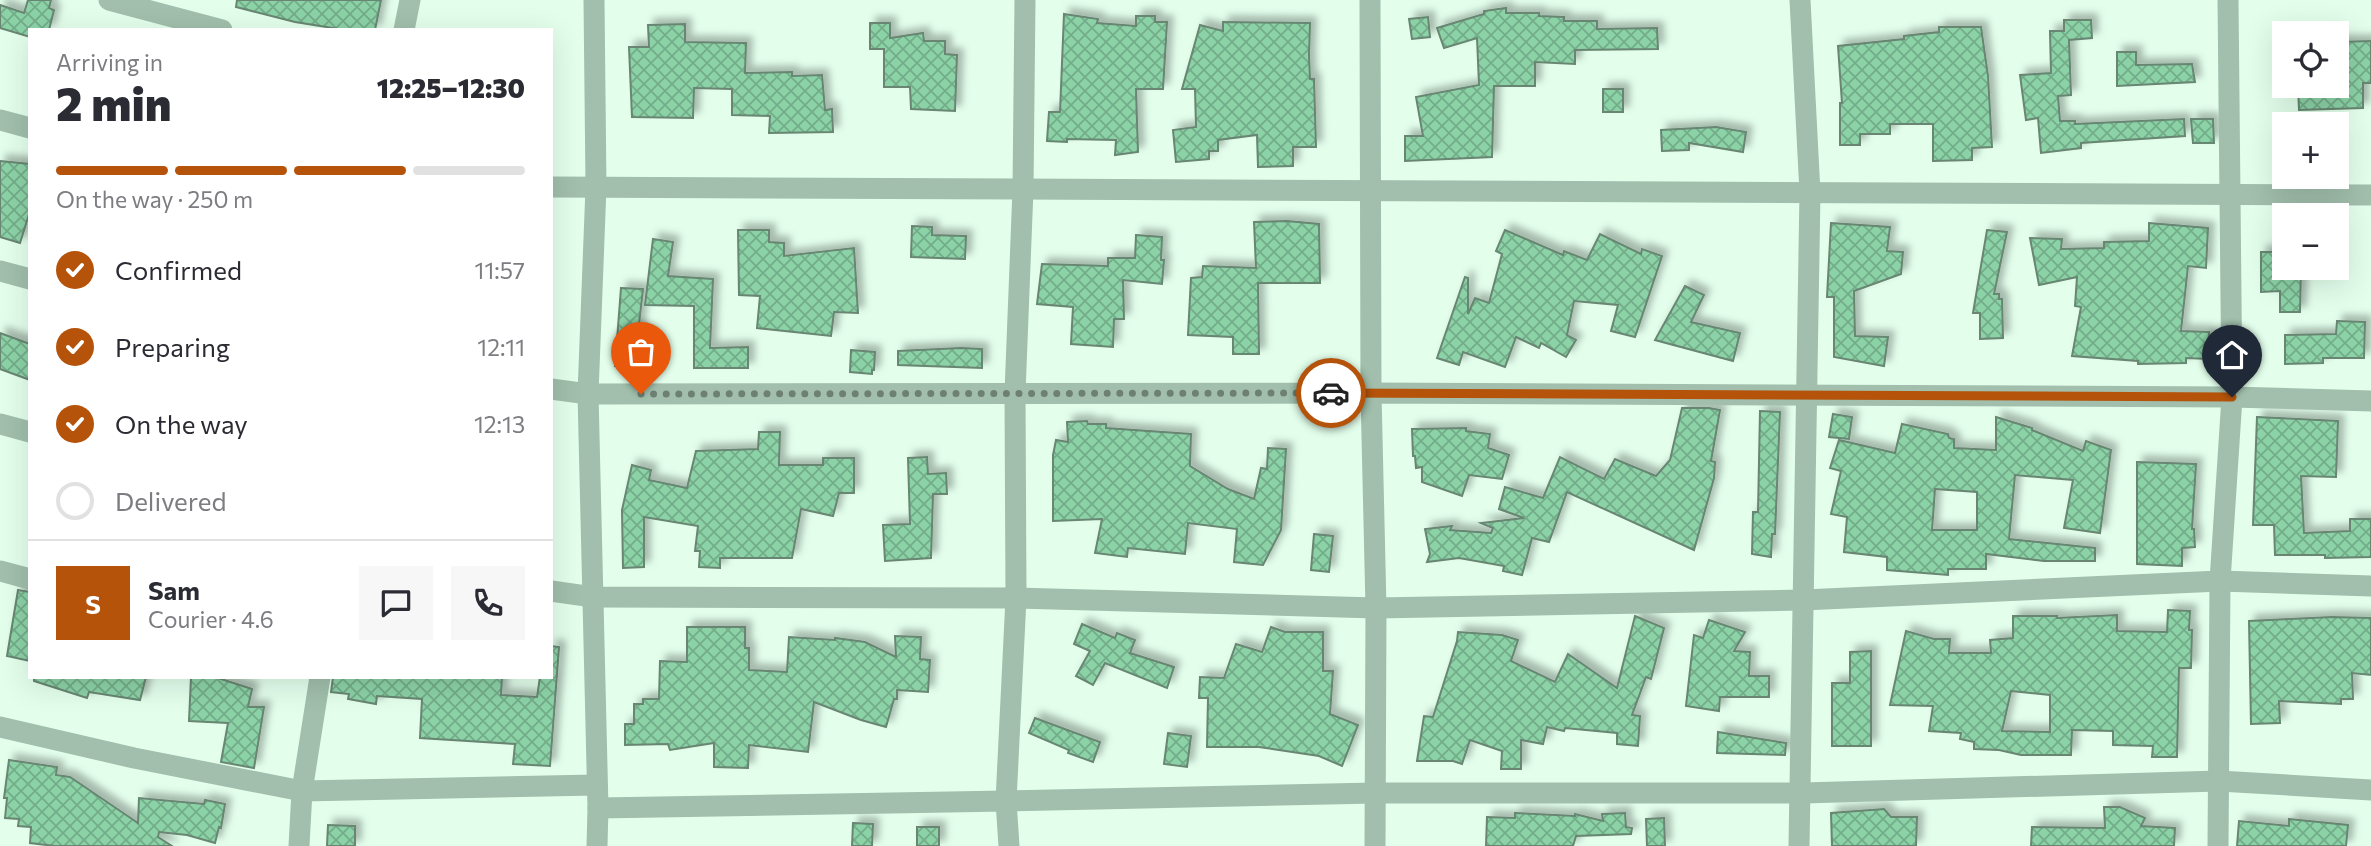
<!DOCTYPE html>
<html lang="en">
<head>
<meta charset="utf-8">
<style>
	:root { --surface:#fff; --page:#f7f7f7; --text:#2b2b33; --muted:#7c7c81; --line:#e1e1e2; --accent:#b45309 }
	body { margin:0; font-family:Commissioner,sans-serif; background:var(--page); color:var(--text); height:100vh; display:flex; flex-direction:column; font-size:26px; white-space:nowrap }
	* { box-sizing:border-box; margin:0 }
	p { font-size:23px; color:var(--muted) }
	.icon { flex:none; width:38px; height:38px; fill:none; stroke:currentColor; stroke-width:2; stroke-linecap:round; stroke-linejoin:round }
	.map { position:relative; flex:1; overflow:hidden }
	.drawer { position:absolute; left:28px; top:28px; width:525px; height:651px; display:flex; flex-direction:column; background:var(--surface); border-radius:0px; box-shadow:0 7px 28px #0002 }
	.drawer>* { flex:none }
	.buttons { position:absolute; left:2272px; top:21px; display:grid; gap:14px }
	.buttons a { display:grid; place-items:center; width:77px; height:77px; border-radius:0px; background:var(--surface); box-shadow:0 7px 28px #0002; font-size:35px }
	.pin { position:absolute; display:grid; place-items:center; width:60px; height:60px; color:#fff; margin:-72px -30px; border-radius:50% 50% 50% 0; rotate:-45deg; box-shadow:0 0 7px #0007 }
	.pin .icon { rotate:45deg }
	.courier { position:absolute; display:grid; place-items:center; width:70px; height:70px; margin:-35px; border:5px solid #b45309; border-radius:50%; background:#fff; color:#222; box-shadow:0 2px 9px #0007 }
	.overview em { font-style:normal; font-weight:800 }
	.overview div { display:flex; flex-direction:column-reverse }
	.overview { display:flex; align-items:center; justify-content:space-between; height:119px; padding:0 28px }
	h1 { font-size:46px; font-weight:800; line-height:52px }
	.bar { display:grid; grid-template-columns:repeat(4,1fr); gap:10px 7px; align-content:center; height:84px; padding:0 28px }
	.bar i { height:9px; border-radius:5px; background:var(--line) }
	.bar .selected { background:var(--accent) }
	.bar p { grid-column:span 4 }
	.line { display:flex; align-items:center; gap:18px; padding:0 28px; border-top:2px solid var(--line) }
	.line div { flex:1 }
	.round { display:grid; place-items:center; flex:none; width:74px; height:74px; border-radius:0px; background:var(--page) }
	ol { padding:0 28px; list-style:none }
	li { display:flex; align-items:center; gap:21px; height:77px }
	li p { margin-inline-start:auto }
	li .icon { padding:7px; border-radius:50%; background:var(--accent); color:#fff; stroke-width:4 }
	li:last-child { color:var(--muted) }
	li i { width:38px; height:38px; border:4px solid var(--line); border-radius:50% }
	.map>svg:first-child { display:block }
</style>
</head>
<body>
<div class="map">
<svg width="2371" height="846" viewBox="0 0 2371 846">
	<defs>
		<pattern id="building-cross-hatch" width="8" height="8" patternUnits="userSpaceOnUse" patternTransform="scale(1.75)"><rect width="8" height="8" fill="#8cd2a7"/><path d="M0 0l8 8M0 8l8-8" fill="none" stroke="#73ac89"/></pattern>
		<filter id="shadow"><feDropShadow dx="6" dy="-6" stdDeviation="3.5" flood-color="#0004"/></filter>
	</defs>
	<rect width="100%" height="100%" fill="#e3ffec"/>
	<g fill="url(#building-cross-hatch)" stroke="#678672" stroke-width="2" fill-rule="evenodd" filter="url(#shadow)">
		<polygon points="28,0 51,0 49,8 54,10 49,30 30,30 30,37 0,28 0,5 24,13"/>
		<polygon points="237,0 381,0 375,30 345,30 295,22 236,7"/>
		<polygon points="1506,8 1506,13 1539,13 1539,16 1564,17 1564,21 1597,21 1597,29 1657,28 1658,49 1575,50 1575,64 1535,62 1535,86 1494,86 1492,157 1405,161 1405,136 1423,136 1416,97 1479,85 1477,38 1444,48 1437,28 1484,14 1484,11"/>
		<polygon points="1064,14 1098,19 1097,23 1136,26 1136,16 1155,16 1155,22 1167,22 1163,89 1136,89 1138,152 1115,155 1116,140 1067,139 1067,142 1047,141 1049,112 1060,112"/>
		<polygon points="1428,17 1430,37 1412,39 1409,19"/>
		<polygon points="2064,20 2091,20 2092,38 2069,40 2071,95 2058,96 2060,121 2075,121 2075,124 2184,119 2185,136 2081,143 2081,148 2041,153 2038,118 2026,120 2020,75 2051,73 2050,31 2064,31"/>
		<polygon points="1223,22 1310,23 1309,55 1310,79 1314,79 1316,147 1293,147 1293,166 1258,167 1257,135 1218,140 1218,151 1209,151 1209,159 1176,162 1173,130 1196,127 1195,89 1182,89 1200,25 1223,31"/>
		<polygon points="870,23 890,23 890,38 923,33 924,41 945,41 945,54 957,55 955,111 911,109 910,87 884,87 884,49 870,49"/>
		<polygon points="685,24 685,42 746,43 745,73 792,72 792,76 822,75 825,110 832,109 833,132 769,133 770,116 732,115 732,89 694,88 693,118 632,117 629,47 649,47 648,25"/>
		<polygon points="1939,27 1981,27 1988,76 1992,147 1972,148 1972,160 1933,161 1933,124 1890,124 1890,134 1860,134 1860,145 1840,145 1840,103 1842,103 1838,46 1904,39 1904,36 1939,32"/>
		<polygon points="2371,41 2371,83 2363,83 2363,108 2299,110 2298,86 2336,86 2336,42"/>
		<polygon points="2117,52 2136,52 2136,65 2192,64 2195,82 2117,86"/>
		<rect x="1603" y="89" width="20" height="23"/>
		<polygon points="2191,119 2213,119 2214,143 2193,143"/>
		<polygon points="1716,127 1746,132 1743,152 1689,143 1689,150 1662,151 1661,130"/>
		<polygon points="0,161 30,164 30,211 20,243 0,237"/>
		<polygon points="1287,221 1319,224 1320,283 1258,283 1259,354 1233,354 1233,337 1188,335 1191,278 1202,277 1203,266 1256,268 1254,222"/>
		<polygon points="1831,223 1890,227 1887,251 1903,252 1901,274 1854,291 1855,336 1888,337 1884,366 1834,357 1834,297 1827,297"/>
		<polygon points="2149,223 2208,228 2206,268 2188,266 2181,331 2209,332 2208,359 2186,358 2186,363 2138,364 2138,361 2072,356 2081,307 2075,306 2077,277 2039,285 2030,238 2062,239 2061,249 2104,248 2104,242 2149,241"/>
		<polygon points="912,226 932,227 932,235 966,236 965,259 911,257"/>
		<polygon points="738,230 769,230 769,242 784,243 784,256 854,248 858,313 834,312 831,336 757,328 760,296 739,295"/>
		<polygon points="1505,230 1563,255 1564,251 1587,260 1600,234 1641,254 1642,249 1662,256 1635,337 1611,331 1618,305 1574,301 1567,335 1576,340 1566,357 1541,343 1539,348 1516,337 1505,367 1463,352 1459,365 1437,358 1465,277 1468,278 1468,314 1475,298 1489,303 1502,254 1496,251"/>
		<polygon points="1987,230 2007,232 1994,294 1999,294 1999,299 2002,299 2003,338 1980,339 1980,313 1973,313"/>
		<polygon points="1136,235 1162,237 1161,260 1164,260 1162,284 1123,280 1124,319 1114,319 1113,347 1071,344 1073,307 1037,304 1042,264 1108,266 1108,258 1135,258"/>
		<polygon points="653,239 673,242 668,276 713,279 710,348 748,347 748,368 694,368 694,306 645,305"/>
		<polygon points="2261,252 2284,252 2284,268 2301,268 2300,312 2280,312 2280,291 2261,292"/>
		<polygon points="1685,286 1704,295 1691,322 1740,333 1733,361 1655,340"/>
		<polygon points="621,288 643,289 634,368 615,366"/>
		<polygon points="2337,321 2365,322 2364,358 2323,358 2323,363 2285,364 2285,335 2336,334"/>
		<polygon points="0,333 30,344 30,380 0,369"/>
		<polygon points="961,348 982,349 982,368 898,365 898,351"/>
		<polygon points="851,350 875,352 874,370 872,370 872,374 850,372"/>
		<polygon points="1682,408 1709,408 1720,410 1711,461 1715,462 1714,478 1694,550 1567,492 1549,542 1532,538 1522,575 1503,571 1504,566 1459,558 1427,562 1430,554 1425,529 1452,526 1450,530 1491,533 1493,528 1481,523 1524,518 1499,509 1505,487 1543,498 1560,457 1604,479 1615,459 1656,476 1670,460"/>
		<polygon points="1760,411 1780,412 1775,534 1772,534 1771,557 1752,554 1753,512 1758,512"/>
		<polygon points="1833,414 1852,417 1849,439 1829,437"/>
		<path d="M1996,417L2032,428V430L2083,451L2086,441L2111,450L2100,533L2064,528L2073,480L2015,475L2009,539L2095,548V561H2044L1986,554V569H1948V575L1887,570V557L1844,552L1847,517L1831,514L1841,471L1830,468L1839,440L1895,453L1902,424L1948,434L1949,438L1954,439V448L1996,450ZM1935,489L1977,492V530H1932Z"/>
		<polygon points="2257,417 2338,421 2336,477 2301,476 2304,533 2350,531 2350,519 2371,519 2371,557 2325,558 2325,555 2275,555 2274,525 2253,525"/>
		<polygon points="1087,421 1088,424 1106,424 1106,428 1191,434 1190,466 1228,489 1254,499 1261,468 1267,469 1268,448 1286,449 1281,530 1263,565 1234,562 1237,529 1188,523 1185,554 1128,548 1127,557 1095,553 1102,519 1053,521 1053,455 1056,440 1068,442 1067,422"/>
		<polygon points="1466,428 1466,431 1490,434 1488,448 1509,455 1502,479 1469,475 1462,496 1422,482 1422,467 1416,468 1415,456 1413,456 1412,429"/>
		<polygon points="759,432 780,432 779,465 823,465 823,458 854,458 854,493 839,493 833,516 801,509 792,558 720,558 720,568 699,567 700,551 695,551 698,526 644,517 644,567 623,568 622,510 632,465 651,470 649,480 687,488 696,451 758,449"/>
		<polygon points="927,457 928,474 946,473 947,494 933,494 931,558 885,561 883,525 910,524 908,458"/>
		<polygon points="2137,462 2196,464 2192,529 2194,529 2195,547 2182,548 2182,566 2137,564"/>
		<polygon points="1314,534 1333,536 1329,572 1311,570"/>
		<polygon points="18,590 30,592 30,661 7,656"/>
		<path d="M2168,610L2190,611L2189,630H2192L2191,668H2179L2177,757H2152L2153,746L2113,745V731L2072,730L2071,755H2021L1999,750L1974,749V742L1960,739L1961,733L1929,731L1933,706L1890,705L1906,631L1934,639H1950L1949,653H1991L1990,640L2013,638V616H2057V618L2117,615V631L2167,632ZM2011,691L2050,695V732L2002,731Z"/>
		<polygon points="1635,616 1664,628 1651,679 1646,677 1632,715 1640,716 1638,746 1617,744 1617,733 1565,728 1564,731 1547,727 1543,744 1521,740 1521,769 1501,769 1502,751 1470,740 1462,764 1453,761 1417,761 1424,716 1433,717 1457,641 1458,632 1502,635 1518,640 1511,661 1555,682 1568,654 1617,688"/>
		<polygon points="2332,617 2371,618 2371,675 2352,673 2353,699 2341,699 2341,704 2279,701 2280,723 2251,724 2249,621"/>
		<polygon points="1709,620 1745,632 1734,651 1750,652 1749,676 1769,676 1769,697 1720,697 1719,711 1686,706 1694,635 1703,638"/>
		<polygon points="1082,624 1115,638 1117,633 1135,640 1130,653 1174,667 1167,688 1105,663 1093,685 1076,676 1090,651 1074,644"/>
		<polygon points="687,627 745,627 745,648 749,648 749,670 787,672 789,637 835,640 835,638 865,642 896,657 895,636 921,637 920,659 930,660 928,692 897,690 897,699 894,699 886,727 861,720 814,702 808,752 749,745 748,768 714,767 714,743 670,750 668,744 625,745 625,724 634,724 634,704 643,704 643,699 659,699 660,661 687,662"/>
		<polygon points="1271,627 1285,632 1323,632 1323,671 1333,671 1330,714 1358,725 1342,766 1319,756 1259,747 1207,747 1208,698 1199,698 1200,677 1224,678 1236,644 1262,652"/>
		<polygon points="551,646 559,647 550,766 513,764 515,744 420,738 422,699 377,696 376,704 348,699 349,694 331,692 333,677 502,677 501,695 537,697 540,677 551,677"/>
		<polygon points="1871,651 1871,746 1832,746 1832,683 1850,683 1850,652"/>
		<polygon points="34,677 146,677 140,700 89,692 87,698 34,681"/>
		<polygon points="191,677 215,677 252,689 248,707 264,707 254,768 221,762 228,723 189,721"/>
		<polygon points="1035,718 1100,742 1093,762 1068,753 1069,750 1029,733"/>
		<polygon points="1718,732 1786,743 1785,755 1717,753"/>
		<polygon points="1168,733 1191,736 1187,767 1164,764"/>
		<polygon points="9,760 57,767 56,775 70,777 138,823 139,798 204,804 205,800 225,804 221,828 219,827 215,843 187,835 159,832 158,837 172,846 55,846 30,843 31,827 18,826 19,819 5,818 7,798 4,798"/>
		<polygon points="2104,807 2120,807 2145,818 2141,826 2175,828 2174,846 2031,846 2032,827 2105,828"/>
		<polygon points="1884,809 1891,817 1917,817 1916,846 1832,846 1831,813"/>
		<polygon points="1515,813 1575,816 1575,814 1603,821 1602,814 1625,813 1626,827 1632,828 1631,834 1576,836 1573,846 1486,846 1487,817 1515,818"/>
		<polygon points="1664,818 1665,846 1647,846 1646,819"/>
		<polygon points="2289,819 2348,825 2346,846 2237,846 2239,821 2289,826"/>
		<polygon points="853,823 873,824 872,846 852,846"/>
		<polygon points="328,825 355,826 355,846 327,846"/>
		<rect x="917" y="827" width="22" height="19"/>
	</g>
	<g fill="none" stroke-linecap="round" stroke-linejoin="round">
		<g stroke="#a1bfac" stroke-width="21">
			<polyline points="109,0 222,30"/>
			<polyline points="594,0 596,187 588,394 598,808 597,846"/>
			<polyline points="1025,0 1023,189 1015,393 1016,598 1006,801 1375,793 1804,793 2219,781 2371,790"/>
			<polyline points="404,30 410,0"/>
			<polyline points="0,120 30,128"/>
			<polyline points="551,187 2371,195"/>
			<polyline points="0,271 30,279"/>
			<polyline points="551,389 588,394 1371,393 1370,0"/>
			<polyline points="0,424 30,432"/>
			<polyline points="0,571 30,579"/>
			<polyline points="551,591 593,597 1016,598 1376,608 1803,600 2220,581 2371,586"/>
			<polyline points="0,727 134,758 302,791 596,785"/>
			<polyline points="598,808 1006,801 1009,846"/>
			<polyline points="299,846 302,791 320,677"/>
			<polyline points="1375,846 1376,608 1371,393 2232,397 2371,401"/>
			<polyline points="1799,846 1810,193 1800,0"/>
			<polyline points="2218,846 2220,581 2232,397 2228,0"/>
		</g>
	</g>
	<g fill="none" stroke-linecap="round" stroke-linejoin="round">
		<polyline stroke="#6d8073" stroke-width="7" stroke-dasharray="0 12.6" points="641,394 1331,393"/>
		<polyline stroke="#b45309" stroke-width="9" points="1331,393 2232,397"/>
	</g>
</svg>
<div class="buttons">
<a><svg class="icon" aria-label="locate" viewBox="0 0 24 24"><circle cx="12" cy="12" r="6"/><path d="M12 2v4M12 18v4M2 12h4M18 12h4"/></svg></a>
<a>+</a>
<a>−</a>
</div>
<div class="pin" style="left:641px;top:394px;background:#ea580c"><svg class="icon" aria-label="bag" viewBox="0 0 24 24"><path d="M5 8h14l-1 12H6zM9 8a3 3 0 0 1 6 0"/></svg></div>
<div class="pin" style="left:2232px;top:397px;background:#1f2937"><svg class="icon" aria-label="home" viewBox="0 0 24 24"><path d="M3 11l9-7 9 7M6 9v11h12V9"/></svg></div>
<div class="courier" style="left:1331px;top:393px"><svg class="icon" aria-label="car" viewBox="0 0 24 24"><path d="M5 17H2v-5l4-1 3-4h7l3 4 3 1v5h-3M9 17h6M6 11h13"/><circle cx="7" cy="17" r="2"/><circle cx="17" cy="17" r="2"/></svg></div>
<section class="drawer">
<div class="overview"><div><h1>2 min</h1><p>Arriving in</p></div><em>12:25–12:30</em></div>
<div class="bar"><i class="selected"></i><i class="selected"></i><i class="selected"></i><i></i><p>On the way · 250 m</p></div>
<ol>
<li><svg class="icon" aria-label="check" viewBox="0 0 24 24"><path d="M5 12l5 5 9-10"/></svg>Confirmed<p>11:57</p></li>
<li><svg class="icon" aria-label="check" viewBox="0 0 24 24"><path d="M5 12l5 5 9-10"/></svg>Preparing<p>12:11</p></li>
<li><svg class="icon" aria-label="check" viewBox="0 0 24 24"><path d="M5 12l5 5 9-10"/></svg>On the way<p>12:13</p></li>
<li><i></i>Delivered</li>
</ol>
<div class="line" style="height:126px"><b class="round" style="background:var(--accent);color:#fff">S</b><div><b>Sam</b><p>Courier · 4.6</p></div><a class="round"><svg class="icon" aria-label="chat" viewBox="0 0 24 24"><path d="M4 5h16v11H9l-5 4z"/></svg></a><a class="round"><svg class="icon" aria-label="phone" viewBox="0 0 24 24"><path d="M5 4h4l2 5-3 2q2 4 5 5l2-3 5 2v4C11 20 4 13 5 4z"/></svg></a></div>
</section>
</div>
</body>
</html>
